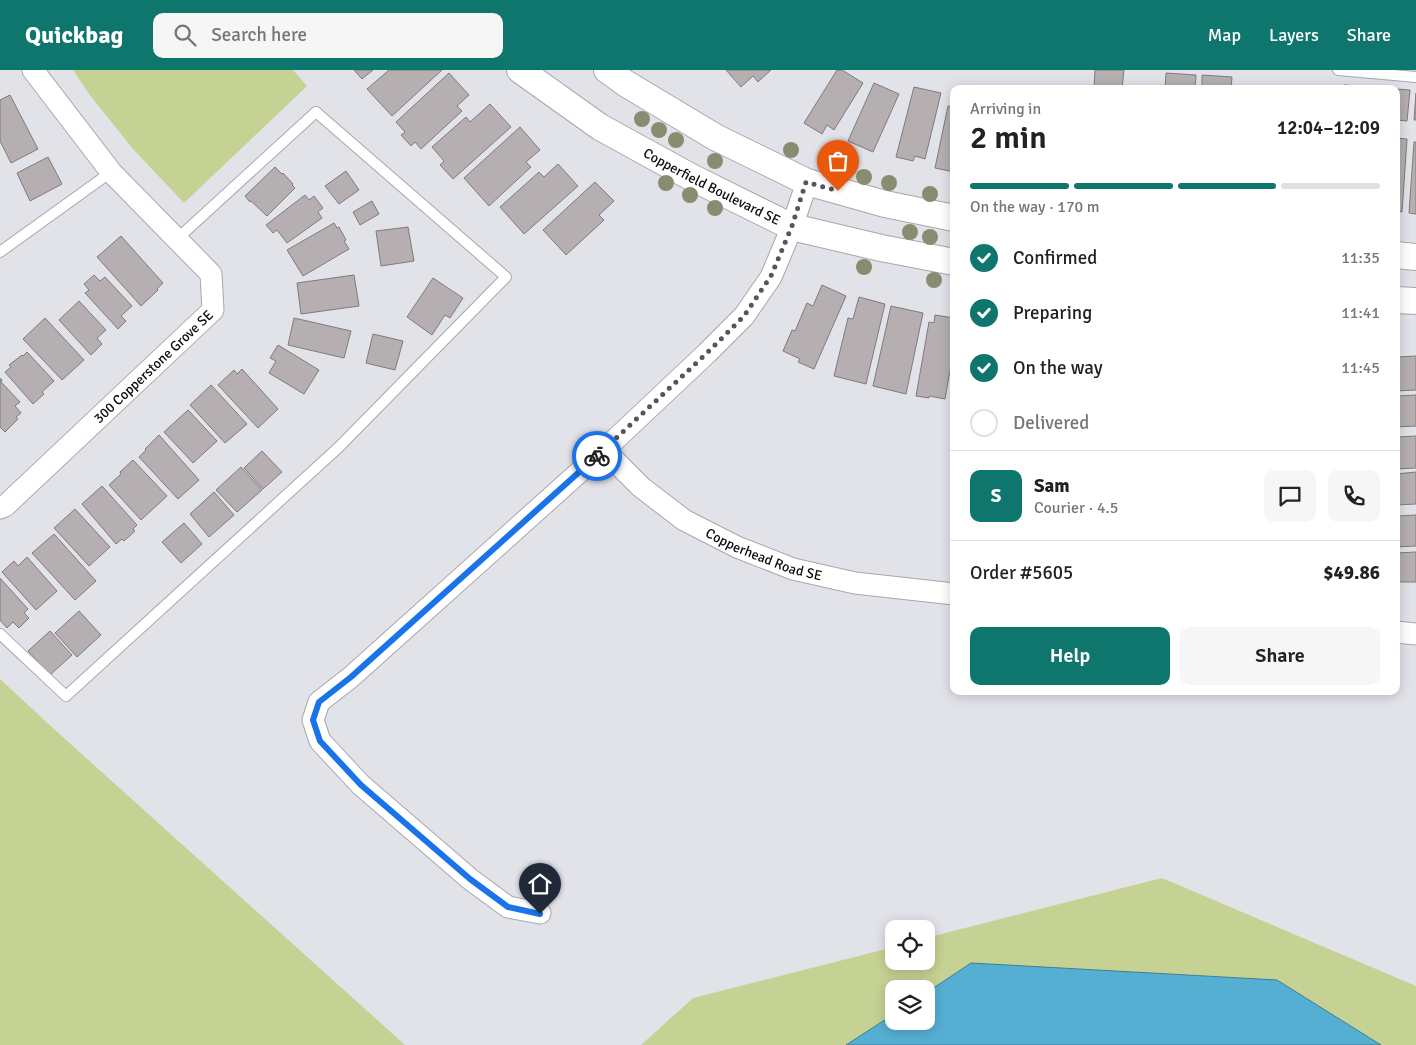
<!DOCTYPE html>
<html lang="en">
<head>
<meta charset="utf-8">
<style>
	:root { --surface:#fff; --page:#f6f6f6; --text:#222; --muted:#767676; --line:#e0e0e0; --accent:#0f766e }
	body { margin:0; font-family:Signika,sans-serif; background:var(--page); color:var(--text); height:100vh; display:flex; flex-direction:column; font-size:19px; white-space:nowrap }
	* { box-sizing:border-box; margin:0 }
	p { font-size:16px; color:var(--muted) }
	.icon { flex:none; width:28px; height:28px; fill:none; stroke:currentColor; stroke-width:2; stroke-linecap:round; stroke-linejoin:round }
	.map { position:relative; flex:1; overflow:hidden }
	.sheet { position:absolute; left:950px; top:15px; width:450px; height:610px; display:flex; flex-direction:column; background:var(--surface); border-radius:10px; box-shadow:0 2px 12px #0003 }
	.sheet>* { flex:none }
	.tools { position:absolute; left:885px; top:850px; display:grid; gap:10px }
	.tools a { display:grid; place-items:center; width:50px; height:50px; border-radius:10px; background:var(--surface); box-shadow:0 2px 12px #0003; font-size:25px }
	.pin { position:absolute; display:grid; place-items:center; width:42px; height:42px; color:#fff; margin:-51px -21px; border-radius:50% 50% 50% 0; rotate:-45deg; box-shadow:0 0 5px #0007 }
	.pin .icon { rotate:45deg }
	.courier { position:absolute; display:grid; place-items:center; width:50px; height:50px; margin:-25px; border:4px solid #1a73e8; border-radius:50%; background:#fff; color:#222; box-shadow:0 1px 6px #0007 }
	.head em { font-style:normal; font-weight:600 }
	.head div { display:flex; flex-direction:column-reverse }
	.head { display:flex; align-items:center; justify-content:space-between; height:85px; padding:0 20px }
	h1 { font-size:32px; font-weight:600; line-height:38px }
	.bar { display:grid; grid-template-columns:repeat(4,1fr); gap:8px 5px; align-content:center; height:60px; padding:0 20px }
	.bar i { height:6px; border-radius:4px; background:var(--line) }
	.bar .selected { background:var(--accent) }
	.bar p { grid-column:span 4 }
	.line { display:flex; align-items:center; gap:12px; padding:0 20px; border-top:1px solid var(--line) }
	.line div { flex:1 }
	.round { display:grid; place-items:center; flex:none; width:52px; height:52px; border-radius:10px; background:var(--page) }
	ol { padding:0 20px; list-style:none }
	li { display:flex; align-items:center; gap:15px; height:55px }
	li p { margin-inline-start:auto }
	li .icon { padding:5px; border-radius:50%; background:var(--accent); color:#fff; stroke-width:4 }
	li:last-child { color:var(--muted) }
	li i { width:28px; height:28px; border:2px solid var(--line); border-radius:50% }
	.primary-button { display:flex; gap:10px; margin-top:auto; padding:10px 20px }
	.primary-button a { flex:1; height:58px; border-radius:10px; background:var(--accent); color:#fff; font-size:20px; font-weight:600; line-height:58px; text-align:center }
	.primary-button a+a { background:var(--page); color:var(--text) }
	header { display:flex; align-items:center; gap:30px; box-sizing:border-box; height:70px; padding:0 25px; background:var(--accent); color:#fff }
	header strong { font-size:24px }
	nav { display:flex; gap:28px; margin-inline-start:auto; font-size:18px }
	.search { width:350px; height:45px; background:var(--page); display:flex; align-items:center; gap:12px; box-sizing:border-box; padding:0 18px; border-radius:10px; color:var(--muted); font-size:19px }
	.map>svg:first-child { display:block }
</style>
</head>
<body>
<header>
<strong>Quickbag</strong>
<div class="search"><svg class="icon" aria-label="search" viewBox="0 0 24 24"><circle cx="10" cy="10" r="6"/><path d="M15 15l6 6"/></svg>Search here</div>
<nav><a>Map</a><a>Layers</a><a>Share</a></nav>
</header>
<div class="map">
<svg width="1416" height="975" viewBox="0 0 1416 975">
	<rect width="100%" height="100%" fill="#e2e2e9"/>
	<g fill="#c6d293" fill-rule="evenodd">
		<polygon points="73,0 293,0 307,16 184,133 133,79 89,24"/>
		<polygon points="0,609 55,660 405,975 0,975"/>
		<path d="M1162,808L1416,916V975H641L693,928L894,877V891H926V868ZM894,919H926V951H894Z"/>
	</g>
	<polygon fill="#55afd2" stroke="#3f7e97" points="971,893 1277,910 1381,975 846,975 894,944 894,951 926,951 926,923"/>
	<g fill="#b5afb1" stroke="#817a7c">
		<polygon points="354,0 373,0 362,9"/>
		<polygon points="389,0 442,0 392,46 367,19"/>
		<polygon points="726,0 771,0 758,12 753,6 741,17"/>
		<polygon points="837,0 842,0 863,13 834,60 827,55 822,64 804,53"/>
		<polygon points="1095,0 1124,0 1122,19 1094,19"/>
		<polygon points="449,3 469,25 457,36 462,41 421,79 415,72 411,76 401,65 405,62 396,52"/>
		<polygon points="1166,3 1196,5 1195,19 1165,19"/>
		<polygon points="1202,5 1232,7 1231,19 1202,19"/>
		<polygon points="874,13 899,24 873,82 848,71"/>
		<polygon points="1344,15 1374,17 1374,19 1344,19"/>
		<polygon points="914,17 941,23 925,89 915,86 913,91 896,87"/>
		<polygon points="1396,19 1410,20 1407,51 1396,50"/>
		<polygon points="1416,23 1416,50 1414,50"/>
		<polygon points="10,25 38,79 11,93 0,71 0,30"/>
		<polygon points="490,34 511,57 453,109 440,95 444,91 432,77 466,47 470,52"/>
		<polygon points="948,36 954,37 954,102 935,98"/>
		<polygon points="520,57 540,80 526,92 531,97 489,136 464,108"/>
		<polygon points="1396,68 1407,69 1402,142 1396,141"/>
		<polygon points="1414,72 1416,72 1416,144 1409,143"/>
		<polygon points="48,87 62,114 30,131 17,103"/>
		<polygon points="558,94 578,116 524,164 500,137 539,102 544,107"/>
		<polygon points="275,97 282,104 283,103 293,114 292,115 295,118 267,146 251,131 250,132 245,126"/>
		<polygon points="346,101 359,120 339,134 325,116"/>
		<polygon points="595,112 614,131 599,145 604,150 566,185 543,160"/>
		<polygon points="305,125 309,130 314,126 323,138 318,142 322,148 287,173 277,160 273,163 266,155"/>
		<polygon points="372,131 379,144 360,155 353,142"/>
		<polygon points="334,153 337,158 339,157 346,170 344,171 349,179 303,206 287,180"/>
		<polygon points="408,157 414,191 381,196 376,161"/>
		<polygon points="121,166 163,213 157,219 158,220 141,236 97,187"/>
		<polygon points="94,205 100,211 105,207 132,236 121,246 126,251 118,259 85,223 89,220 84,214"/>
		<polygon points="354,205 359,236 301,244 297,213"/>
		<polygon points="433,208 463,228 450,248 445,245 432,265 407,247"/>
		<polygon points="822,215 846,226 814,299 798,292 800,289 783,281 792,260 795,261 807,233 813,236"/>
		<polygon points="859,227 885,234 866,314 834,306 848,248 853,249"/>
		<polygon points="79,231 106,260 97,268 102,274 91,285 59,250"/>
		<polygon points="891,236 923,243 906,324 873,316"/>
		<polygon points="935,245 954,248 954,278 945,329 929,326 929,328 916,326 929,252 934,253"/>
		<polygon points="45,248 84,290 62,310 23,269"/>
		<polygon points="294,248 351,261 344,288 288,275"/>
		<polygon points="373,264 403,271 395,300 366,293"/>
		<polygon points="278,275 319,300 304,324 269,303 276,291 270,288"/>
		<polygon points="27,282 54,311 42,322 44,324 33,334 5,302 11,297 9,295 22,285 23,286"/>
		<polygon points="1416,286 1416,320 1396,321 1396,287"/>
		<polygon points="242,299 278,339 258,358 218,315 234,300 237,304"/>
		<polygon points="0,308 2,310 1,312 20,332 15,336 21,343 16,347 18,349 5,362 0,357"/>
		<polygon points="211,315 247,354 225,373 190,335"/>
		<polygon points="1416,325 1416,356 1396,357 1396,326"/>
		<polygon points="188,340 217,371 193,393 164,362"/>
		<polygon points="159,365 199,410 178,429 139,387 146,380 145,379"/>
		<polygon points="1416,366 1416,398 1396,399 1396,367"/>
		<polygon points="262,381 282,402 263,419 244,398"/>
		<polygon points="133,390 167,426 141,450 109,415 121,404 120,402"/>
		<polygon points="241,397 262,420 237,442 216,420"/>
		<polygon points="1416,402 1416,434 1396,435 1396,404"/>
		<polygon points="102,416 137,455 133,459 135,461 124,471 122,469 116,474 82,434"/>
		<polygon points="214,422 234,445 209,467 190,444"/>
		<polygon points="75,439 110,477 89,496 54,458"/>
		<polygon points="1416,445 1416,476 1396,477 1396,446"/>
		<polygon points="184,453 202,474 181,493 162,472"/>
		<polygon points="54,464 96,511 75,530 32,483"/>
		<polygon points="1416,482 1416,512 1396,512 1396,483"/>
		<polygon points="27,487 57,521 36,540 2,502 14,491 18,496"/>
		<polygon points="0,508 28,539 24,543 29,548 19,558 13,552 7,558 0,550"/>
		<polygon points="79,541 101,565 77,587 55,563"/>
		<polygon points="50,561 72,585 50,605 28,581"/>
	</g>
	<g fill="none" stroke-linecap="round" stroke-linejoin="round">
		<g stroke="#a7a7ac" stroke-width="12">
			<g id="service">
				<polyline points="1338,0 1416,7"/>
				<polyline points="0,182 111,102"/>
				<polyline points="0,564 66,626 339,377 506,207 316,42 177,169"/>
			</g>
		</g>
		<g stroke="#a7a7ac" stroke-width="23">
			<g id="minor">
				<path id="s1" d="M604,380L641,417L684,450L737,477L793,499L855,513L954,524"/>
				<path id="s2" d="M0,438L5,436L213,240L211,204L111,102L33,0"/>
				<polyline points="1396,562 1416,564"/>
				<polyline points="540,843 508,837 470,809 361,715 320,671 313,650 319,632 351,607 604,380 707,283 744,246 771,207 792,157 807,112"/>
			</g>
		</g>
		<g stroke="#a7a7ac" stroke-width="28">
			<g id="tertiary">
				<path id="s3" d="M520,0L600,57L691,107L792,157L881,178L954,192"/>
				<polyline points="607,0 625,13 715,67 807,112 885,134 954,148"/>
				<polyline points="1396,185 1416,187"/>
				<polyline points="1396,230 1416,231"/>
			</g>
		</g>
		<use href="#service" stroke="#fff" stroke-width="10"/>
		<use href="#minor" stroke="#fff" stroke-width="21"/>
		<use href="#tertiary" stroke="#fff" stroke-width="26"/>
	</g>
	<g fill="#888c70">
		<circle cx="642" cy="49" r="8"/>
		<circle cx="659" cy="60" r="8"/>
		<circle cx="676" cy="70" r="8"/>
		<circle cx="791" cy="80" r="8"/>
		<circle cx="715" cy="91" r="8"/>
		<circle cx="835" cy="97" r="8"/>
		<circle cx="864" cy="107" r="8"/>
		<circle cx="666" cy="113" r="8"/>
		<circle cx="889" cy="113" r="8"/>
		<circle cx="930" cy="124" r="8"/>
		<circle cx="690" cy="125" r="8"/>
		<circle cx="715" cy="138" r="8"/>
		<circle cx="910" cy="162" r="8"/>
		<circle cx="930" cy="167" r="8"/>
		<circle cx="864" cy="197" r="8"/>
		<circle cx="934" cy="210" r="8"/>
	</g>
	<g fill="none" stroke-linecap="round" stroke-linejoin="round">
		<polyline stroke="#56565a" stroke-width="5" stroke-dasharray="0 9" points="597,386 707,283 744,246 771,206 792,156 806,112 838,121"/>
		<polyline stroke="#1a73e8" stroke-width="6" points="540,844 508,837 470,809 361,715 320,671 313,650 319,632 351,607 597,386"/>
	</g>
	<g text-anchor="middle" dominant-baseline="central" stroke-width="4" stroke-linejoin="round" paint-order="stroke">
		<g font-size="14" fill="#0b0b0d" stroke="#fff">
			<text stroke="none"><textPath href="#s3" startOffset="225">Copperfield Boulevard SE</textPath></text>
			<text stroke="none"><textPath href="#s2" startOffset="209">300 Copperstone Grove SE</textPath></text>
			<text stroke="none"><textPath href="#s1" startOffset="194">Copperhead Road SE</textPath></text>
		</g>
	</g>
</svg>
<div class="tools">
<a><svg class="icon" aria-label="locate" viewBox="0 0 24 24"><circle cx="12" cy="12" r="6"/><path d="M12 2v4M12 18v4M2 12h4M18 12h4"/></svg></a>
<a><svg class="icon" aria-label="layers" viewBox="0 0 24 24"><path d="M12 4l9 5-9 5-9-5zM3 14l9 5 9-5"/></svg></a>
</div>
<div class="pin" style="left:838px;top:121px;background:#ea580c"><svg class="icon" aria-label="bag" viewBox="0 0 24 24"><path d="M5 8h14l-1 12H6zM9 8a3 3 0 0 1 6 0"/></svg></div>
<div class="pin" style="left:540px;top:844px;background:#1f2937"><svg class="icon" aria-label="home" viewBox="0 0 24 24"><path d="M3 11l9-7 9 7M6 9v11h12V9"/></svg></div>
<div class="courier" style="left:597px;top:386px"><svg class="icon" aria-label="bike" viewBox="0 0 24 24"><circle cx="6" cy="16" r="4"/><circle cx="18" cy="16" r="4"/><path d="M6 16l4-8h5l3 8M10 8l3 8H6M13 5h3"/></svg></div>
<section class="sheet">
<div class="head"><div><h1>2 min</h1><p>Arriving in</p></div><em>12:04–12:09</em></div>
<div class="bar"><i class="selected"></i><i class="selected"></i><i class="selected"></i><i></i><p>On the way · 170 m</p></div>
<ol>
<li><svg class="icon" aria-label="check" viewBox="0 0 24 24"><path d="M5 12l5 5 9-10"/></svg>Confirmed<p>11:35</p></li>
<li><svg class="icon" aria-label="check" viewBox="0 0 24 24"><path d="M5 12l5 5 9-10"/></svg>Preparing<p>11:41</p></li>
<li><svg class="icon" aria-label="check" viewBox="0 0 24 24"><path d="M5 12l5 5 9-10"/></svg>On the way<p>11:45</p></li>
<li><i></i>Delivered</li>
</ol>
<div class="line" style="height:90px"><b class="round" style="background:var(--accent);color:#fff">S</b><div><b>Sam</b><p>Courier · 4.5</p></div><a class="round"><svg class="icon" aria-label="chat" viewBox="0 0 24 24"><path d="M4 5h16v11H9l-5 4z"/></svg></a><a class="round"><svg class="icon" aria-label="phone" viewBox="0 0 24 24"><path d="M5 4h4l2 5-3 2q2 4 5 5l2-3 5 2v4C11 20 4 13 5 4z"/></svg></a></div>
<div class="line" style="height:65px"><div>Order #5605</div><b>$49.86</b></div>
<div class="primary-button"><a>Help</a><a>Share</a></div>
</section>
</div>
</body>
</html>
